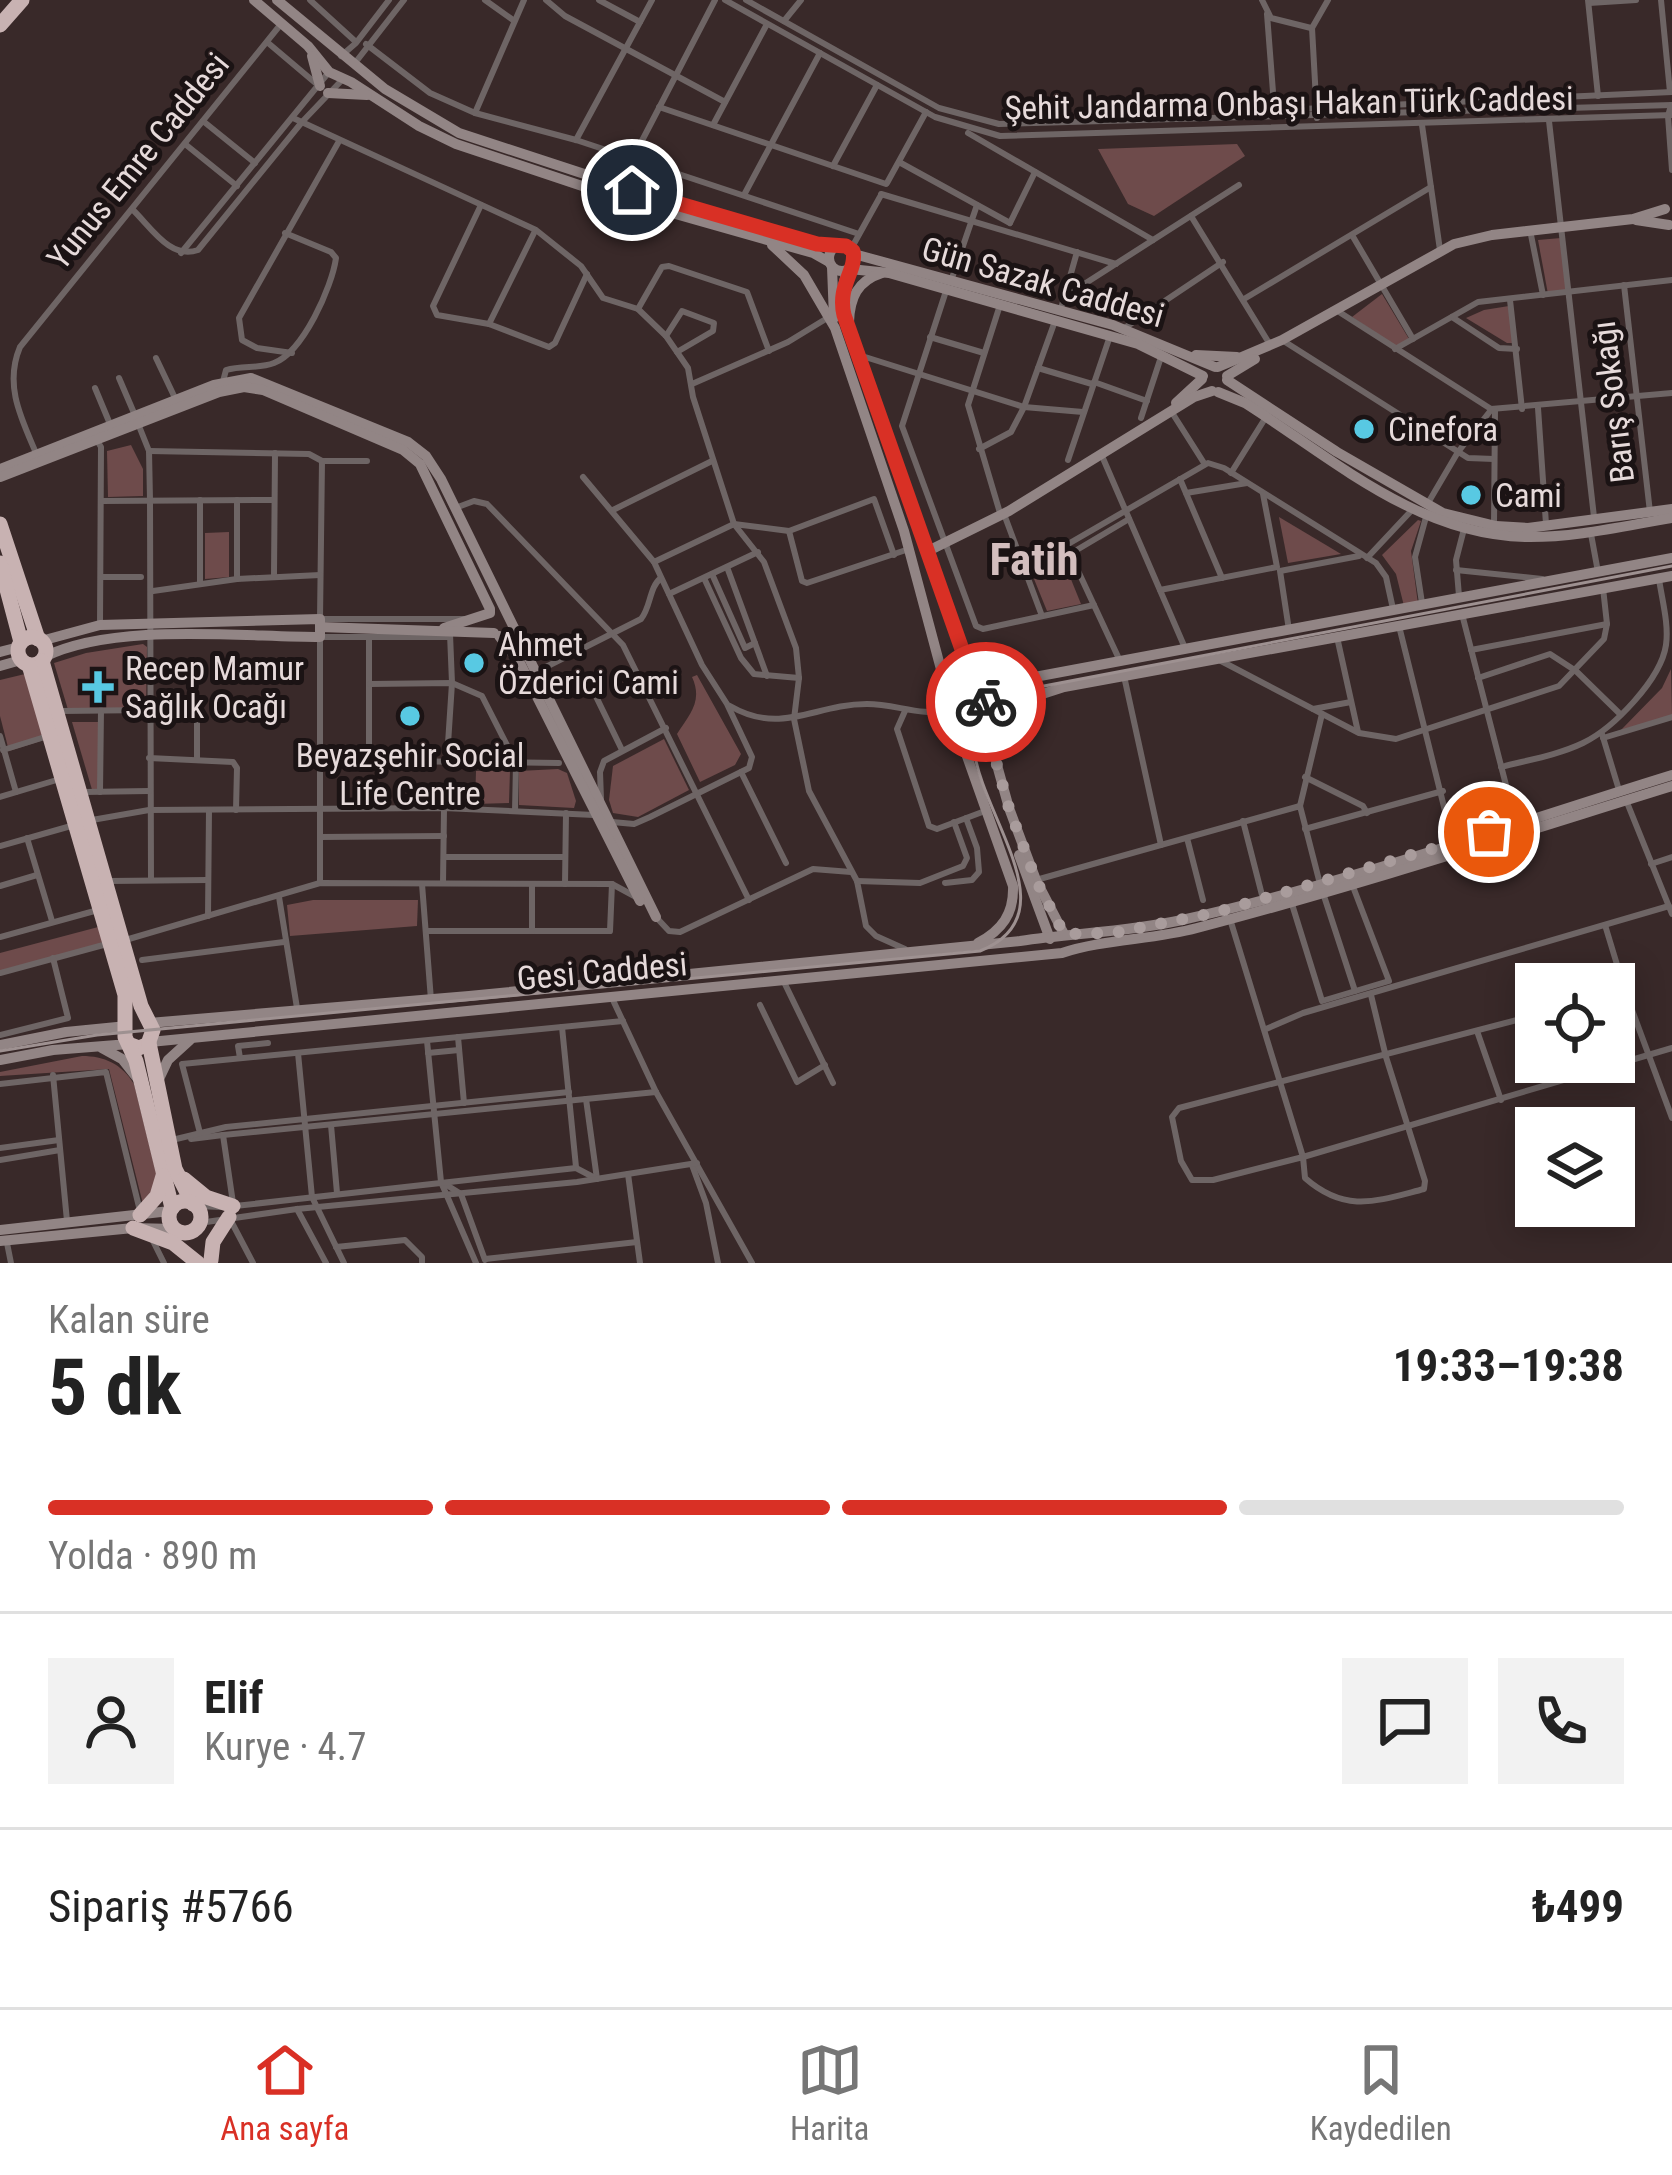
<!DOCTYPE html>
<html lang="tr">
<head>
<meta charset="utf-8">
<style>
	:root { --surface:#fff; --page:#f2f2f2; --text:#222; --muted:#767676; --line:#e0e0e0; --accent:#d93025 }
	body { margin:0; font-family:"Roboto Condensed",sans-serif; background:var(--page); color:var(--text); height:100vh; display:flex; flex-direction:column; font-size:45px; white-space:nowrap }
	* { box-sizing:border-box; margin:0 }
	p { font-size:39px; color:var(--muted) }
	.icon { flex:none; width:66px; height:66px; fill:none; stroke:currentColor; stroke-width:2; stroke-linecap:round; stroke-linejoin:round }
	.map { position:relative; height:1263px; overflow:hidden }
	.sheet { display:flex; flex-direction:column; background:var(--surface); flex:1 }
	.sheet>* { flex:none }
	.controls { position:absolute; left:1515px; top:963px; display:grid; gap:24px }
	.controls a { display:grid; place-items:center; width:120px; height:120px; border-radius:0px; background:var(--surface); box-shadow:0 6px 30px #0003; font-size:60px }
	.pin { position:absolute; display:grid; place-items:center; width:102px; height:102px; color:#fff; margin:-51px; border:6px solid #fff; border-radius:50%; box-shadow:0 3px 12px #0007 }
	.courier { position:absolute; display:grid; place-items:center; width:120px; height:120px; margin:-60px; border:9px solid #d93025; border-radius:50%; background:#fff; color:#222; box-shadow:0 3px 15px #0007 }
	.head em { font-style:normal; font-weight:700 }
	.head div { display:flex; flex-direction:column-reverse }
	.head { display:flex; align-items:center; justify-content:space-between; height:204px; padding:0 48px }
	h1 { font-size:78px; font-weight:700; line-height:90px }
	.bar { display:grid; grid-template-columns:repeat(4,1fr); gap:18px 12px; align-content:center; height:144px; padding:0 48px }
	.bar i { height:15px; border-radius:9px; background:var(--line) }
	.bar .current { background:var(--accent) }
	.bar p { grid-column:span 4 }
	.line { display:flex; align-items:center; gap:30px; padding:0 48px; border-top:3px solid var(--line) }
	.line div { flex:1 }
	.round { display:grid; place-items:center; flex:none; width:126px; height:126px; border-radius:0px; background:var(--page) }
	.tabs { display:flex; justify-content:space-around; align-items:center; height:168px; border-top:3px solid var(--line); background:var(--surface); font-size:33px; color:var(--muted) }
	.tabs a { display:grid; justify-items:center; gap:6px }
	.tabs .current { color:var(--accent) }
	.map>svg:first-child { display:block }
</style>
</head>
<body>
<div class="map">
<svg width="1672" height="1263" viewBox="0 0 1672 1263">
	<rect width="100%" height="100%" fill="#392929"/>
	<g fill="#6e4b4b">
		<polygon points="1237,144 1245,156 1154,216 1128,204 1098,149"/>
		<polygon points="1561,238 1568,292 1548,294 1538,240"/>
		<polygon points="1382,294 1409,339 1397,347 1352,317"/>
		<polygon points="1509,306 1516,343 1507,343 1466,318 1484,310"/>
		<polygon points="131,445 143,469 143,496 108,497 107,451"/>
		<polygon points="1279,517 1341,554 1288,563"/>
		<polygon points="1418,520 1421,521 1411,551 1418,604 1404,606 1396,574 1382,555"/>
		<polygon points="229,532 229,577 205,579 205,533"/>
		<polygon points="1064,562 1081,604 1047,611 1034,579"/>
		<polygon points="143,644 147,647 146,712 69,713 54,663 86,653"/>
		<polygon points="1671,669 1672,716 1620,731 1662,688"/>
		<polygon points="25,674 44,740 9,751 0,716 0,680"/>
		<path d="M697,675L741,754L735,765L700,782L677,734C690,714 703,701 692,677Z"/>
		<polygon points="72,722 102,722 101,793 93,793"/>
		<polygon points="664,739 689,790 638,817 613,813 609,800 613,766"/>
		<polygon points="558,769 567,773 576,801 574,808 519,805 519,771"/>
		<polygon points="510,770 509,803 475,804 476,771"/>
		<polygon points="313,900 418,900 417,926 290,936 287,905"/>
		<polygon points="102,926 108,945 0,974 0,953"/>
		<path d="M82,1056C104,1056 122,1064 134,1084L158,1180L144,1208L109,1069L0,1076V1072Z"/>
	</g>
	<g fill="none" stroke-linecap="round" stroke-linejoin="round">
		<g stroke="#6e6565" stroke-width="6">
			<polyline points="310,0 356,42"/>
			<polyline points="485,0 513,20"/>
			<polyline points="546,0 565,16 725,102"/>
			<polyline points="599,0 640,22"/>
			<polyline points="725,0 935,117 1000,136 1672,115"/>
			<polyline points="746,0 939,108 999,124 1672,105"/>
			<polyline points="1262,0 1271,18 1311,28"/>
			<polyline points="1588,0 1598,96"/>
			<polyline points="1661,0 1670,92"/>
			<polyline points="1589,3 1636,0"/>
			<polyline points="1267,14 1274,105 1279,110 1672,92"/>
			<polyline points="784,21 801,0"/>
			<polyline points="267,42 319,86"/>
			<polyline points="366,44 430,93 475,113 576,140 859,234"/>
			<polyline points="341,56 356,43 389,0"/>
			<polyline points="355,63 404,0"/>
			<polyline points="1671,105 1668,116 1672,170"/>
			<polyline points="659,107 886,184"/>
			<polyline points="475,113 524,0"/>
			<polyline points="293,118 536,230 581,266 603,298 638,309 666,336 688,368 693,397 734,524 764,562 796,648 799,678 794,719 809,791 857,881 866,926 876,936 905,949"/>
			<polyline points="1317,118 1312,28 1328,0"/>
			<polyline points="203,121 255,163"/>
			<polyline points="1549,121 1594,517"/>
			<polyline points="713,125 767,24"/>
			<polyline points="1422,125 1440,250"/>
			<polyline points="968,133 1153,240"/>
			<polyline points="576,140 652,0"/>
			<polyline points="185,144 237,186"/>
			<polyline points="633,158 715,0"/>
			<polyline points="899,162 1010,223"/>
			<polyline points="833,166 877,85"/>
			<polyline points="887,183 926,112"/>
			<polyline points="881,194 1116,264"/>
			<polyline points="744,195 820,53"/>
			<polyline points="481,205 433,306 437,315 489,324 549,347 555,343 587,274"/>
			<path d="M132,209C151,227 170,260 198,250L302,122L342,80"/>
			<polyline points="1191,216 1269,343"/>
			<polyline points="1010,223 1035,172"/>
			<polyline points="1530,230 1543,295"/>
			<polyline points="1352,235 1413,339"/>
			<polyline points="851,249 881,195"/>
			<polyline points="181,253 329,72"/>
			<polyline points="951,281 977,205"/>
			<polyline points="1624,285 1650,512"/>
			<polyline points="946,291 902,426 976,626 983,629 1094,605"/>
			<polyline points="1064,297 1239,185"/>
			<polyline points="1244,299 1431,187"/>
			<polyline points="1510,300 1522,409"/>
			<polyline points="1000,305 968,405 1000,513"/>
			<polyline points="638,309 662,267 669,266 747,292 769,351"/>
			<polyline points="1336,310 1491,409 1672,393"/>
			<polyline points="1060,312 1077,252"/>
			<polyline points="1452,317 1499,348 1517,349"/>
			<polyline points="489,324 535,231"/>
			<polyline points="1126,327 1223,262"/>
			<polyline points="666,336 682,311 714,323 713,331 677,352"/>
			<polyline points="930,337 984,353"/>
			<polyline points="1282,340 1468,458 1494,459"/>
			<polyline points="1395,349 1478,302 1672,280"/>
			<polyline points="292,353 257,348 242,340 239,318 338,143"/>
			<polyline points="862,356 1024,407 1083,412"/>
			<polyline points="156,358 175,398"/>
			<polyline points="1038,368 1092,384"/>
			<polyline points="119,378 134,413"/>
			<polyline points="1094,382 1147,401"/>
			<polyline points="692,384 788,342 829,317"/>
			<path d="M222,385L226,370C242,365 259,369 274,363C303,352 332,287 336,258L331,252L285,233"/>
			<polyline points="95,388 110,424"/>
			<polyline points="1538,408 1546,524"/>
			<polyline points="1171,411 1204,463"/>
			<polyline points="1141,418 1161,357"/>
			<polyline points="139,426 149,451 150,500 151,880"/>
			<polyline points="96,439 101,447 100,625"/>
			<polyline points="979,449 1011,432 1024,407 1055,321"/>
			<polyline points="149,451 309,454 322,461 367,461"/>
			<path d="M36,453C21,418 4,385 20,347L281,24"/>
			<polyline points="1102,456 1185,648"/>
			<polyline points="1068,460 1110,336"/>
			<polyline points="322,461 320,619 464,619"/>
			<polyline points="1231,473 1266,417"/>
			<polyline points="583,477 654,562 702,665 727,704 752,757 749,768 650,817 634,824 612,822"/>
			<polyline points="1180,479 1222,578"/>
			<polyline points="1186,493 1247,483"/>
			<polyline points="200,500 200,584"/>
			<polyline points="237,500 237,579"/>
			<polyline points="102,501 274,500"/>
			<polyline points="1428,503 1458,452 1491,410"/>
			<polyline points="458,507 474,501 487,504 623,645 749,900"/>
			<polyline points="613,510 712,461"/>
			<polyline points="1004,514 1042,616"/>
			<polyline points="1494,525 1495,410"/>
			<polyline points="789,531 802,581 807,583 909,549"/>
			<polyline points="1591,534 1598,572"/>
			<polyline points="1066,545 1120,661"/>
			<polyline points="1070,554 1129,519"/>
			<polyline points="1367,558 1412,510"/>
			<polyline points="654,562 734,524 789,531 874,499 894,555"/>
			<polyline points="727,567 767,676"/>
			<polyline points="1025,569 1208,463 1224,468 1376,563 1386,577 1393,609"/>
			<polyline points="1456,570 1542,579"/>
			<polyline points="712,574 745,648 755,643"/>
			<polyline points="274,575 275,453"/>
			<polyline points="102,577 141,577"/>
			<polyline points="704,578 741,658 754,674 799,678"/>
			<polyline points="1160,590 1277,567 1263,494"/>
			<polyline points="153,591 237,579 320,575"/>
			<polyline points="669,594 758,552"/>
			<polyline points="1459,596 1456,560 1464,529"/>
			<polyline points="1422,603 1415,557 1426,517"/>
			<polyline points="1462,614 1516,824"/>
			<polyline points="1399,626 1453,843"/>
			<polyline points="1289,630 1280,571 1359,556"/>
			<polyline points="369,637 369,759"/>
			<polyline points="1337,637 1358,732"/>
			<polyline points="1471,650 1607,624"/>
			<polyline points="1221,661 1359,733 1396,739 1559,686 1604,639 1607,624 1603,588"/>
			<path d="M536,672L641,619C651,607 649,587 661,578"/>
			<polyline points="1124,676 1161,845"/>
			<polyline points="1478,678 1550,654 1576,671 1619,713"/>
			<polyline points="589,682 622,750"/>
			<polyline points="370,684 452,683 482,696 516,763 515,811"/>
			<path d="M730,706C782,736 814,704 867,704C897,704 920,717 951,710"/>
			<polyline points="1313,709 1351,702"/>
			<polyline points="61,711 149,710"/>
			<polyline points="905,711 897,729 929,826 937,829 985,811"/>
			<polyline points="197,718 197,760"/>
			<polyline points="1602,734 1619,790"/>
			<polyline points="0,736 16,792"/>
			<polyline points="1603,738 1672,717"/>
			<polyline points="3,750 48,736"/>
			<polyline points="149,758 233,762 237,768 236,810"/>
			<polyline points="447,759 452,683 450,634"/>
			<polyline points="320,760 559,763"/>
			<path d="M1501,767C1528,760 1558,755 1583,743C1614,728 1661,679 1666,645C1669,624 1662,600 1659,579"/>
			<polyline points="741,772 786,863"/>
			<polyline points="1305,777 1363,806 1367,813"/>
			<polyline points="84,792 149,791"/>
			<polyline points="100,792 101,710"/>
			<polyline points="0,797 60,779"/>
			<polyline points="601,799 600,772 604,761 666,728"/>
			<polyline points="1626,800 1672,914"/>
			<polyline points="1300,806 1322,714"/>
			<polyline points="92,820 149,810 444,808 594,815"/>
			<polyline points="1243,821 1263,899"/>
			<polyline points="1305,829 1443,791"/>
			<polyline points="320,837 444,836"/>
			<polyline points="27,838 52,921"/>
			<polyline points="1187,838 1203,900"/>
			<polyline points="0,846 71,826"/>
			<polyline points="444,857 565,857"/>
			<polyline points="1651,864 1672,857"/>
			<polyline points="1036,880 1300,806 1320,884"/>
			<polyline points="109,881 208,880"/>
			<polyline points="857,881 920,883 963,866 967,858 954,822"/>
			<polyline points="320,883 320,637 450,637"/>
			<polyline points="443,883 444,809"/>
			<polyline points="945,883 972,880 979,872 977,848 966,818"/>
			<polyline points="422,884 431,1000"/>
			<polyline points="565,884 566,813"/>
			<polyline points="0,886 37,875"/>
			<polyline points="1324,896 1355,991"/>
			<polyline points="279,897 297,1008"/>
			<polyline points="1291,901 1322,1001 1389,981 1352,884"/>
			<polyline points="654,915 669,931 680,932 813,869 851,872"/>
			<polyline points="208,916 209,810"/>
			<polyline points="1230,919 1303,1157 1672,1048"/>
			<polyline points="1605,925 1625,991 1672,1118"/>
			<polyline points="426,931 610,931 612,884"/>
			<polyline points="532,931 532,884"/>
			<polyline points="0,937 98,910"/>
			<polyline points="122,941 320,883 612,884 636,897"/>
			<polyline points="142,960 284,942"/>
			<polyline points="0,973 107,944"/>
			<polyline points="783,980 833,1083"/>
			<path d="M1371,995L1386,1057L1425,1181L1424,1189C1377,1201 1346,1214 1305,1178L1303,1157L1213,1180H1192L1181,1161L1172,1117L1179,1108L1536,1015"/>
			<polyline points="612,998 656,1092 752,1263"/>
			<polyline points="760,1005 797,1082 825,1065"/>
			<polyline points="562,1027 576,1167"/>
			<polyline points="1266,1029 1303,1013 1669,906"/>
			<polyline points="1477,1031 1501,1100"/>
			<polyline points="0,1035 68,1018 53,958"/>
			<polyline points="458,1037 464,1103"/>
			<polyline points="427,1041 441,1182 476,1263"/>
			<polyline points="298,1053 312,1197 344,1263"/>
			<polyline points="428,1053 459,1050"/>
			<polyline points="240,1058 238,1046 268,1043"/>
			<polyline points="53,1075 67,1221"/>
			<polyline points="0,1084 106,1072 140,1211"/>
			<polyline points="586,1099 597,1179"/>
			<polyline points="331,1125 337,1193"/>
			<polyline points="200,1133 182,1064 623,1021"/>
			<polyline points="191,1139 223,1135"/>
			<polyline points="172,1140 226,1127 569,1092"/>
			<polyline points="0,1148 59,1140"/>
			<polyline points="0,1160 60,1150"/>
			<polyline points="692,1165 706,1203 718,1263"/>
			<polyline points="628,1174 640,1263"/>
			<polyline points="445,1184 461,1194 485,1260"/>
			<polyline points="233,1203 223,1135 656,1092"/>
			<polyline points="196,1206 222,1207"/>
			<polyline points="235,1206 576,1168 595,1178"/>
			<polyline points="297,1209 326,1263"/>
			<polyline points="231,1221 253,1263"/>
			<polyline points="199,1223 297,1209 577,1182 697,1163"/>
			<polyline points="152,1239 164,1263"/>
			<polyline points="7,1243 11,1263"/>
			<polyline points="336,1247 405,1240 422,1257 422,1263"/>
			<polyline points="485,1259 637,1242"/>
		</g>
		<g stroke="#928585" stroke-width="10">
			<polyline points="254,0 308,46 329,72 351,82 419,126 456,144 612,196 813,253 829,262"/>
			<polyline points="277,0 385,89 459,133 676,204 817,245 836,246"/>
			<polyline points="312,56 320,86"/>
			<polyline points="328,93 367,95"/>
			<polyline points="1636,220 1669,225"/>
			<circle cx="842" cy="258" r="13"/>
			<polyline points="772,245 804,275 835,328 904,531 950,703"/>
			<polyline points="854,254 1113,325 1215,367"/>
			<polyline points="832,267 834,318"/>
			<polyline points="850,269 889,273 1138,344 1203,376"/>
			<polyline points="847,270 841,293 844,315 976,689"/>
			<path d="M849,322C850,298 857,281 882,273"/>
			<polyline points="1196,355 1237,357"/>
			<polyline points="1218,367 1282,340 1454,244 1492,235 1633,219 1665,209"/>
			<polyline points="1227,376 1255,359"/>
			<polyline points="1227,380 1337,452 1443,513 1496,526 1528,528 1672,509"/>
			<path d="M1218,392L1245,403C1332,458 1417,535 1525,537C1574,538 1624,526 1672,518"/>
			<polyline points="1176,403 1202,379"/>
			<polyline points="0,469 214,385 251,378 408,442 426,456 441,479 656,917"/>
			<polyline points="0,477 219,392 244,387 263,390 403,450 420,464 490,609 490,613 444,628"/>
			<polyline points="926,552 1009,511 1194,397 1212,391"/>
			<polyline points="320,627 494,633"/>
			<polyline points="499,636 520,663 640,901"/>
			<path d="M41,641L100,625L320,619V637C240,637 115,622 44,657"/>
			<polyline points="0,652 19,647"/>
			<polyline points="0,666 21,660"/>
			<circle cx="968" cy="705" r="18"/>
			<polyline points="979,691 1024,679 1672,558"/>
			<polyline points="984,713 1064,687 1672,576"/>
			<path d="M952,714L1013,886C1014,914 1002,930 978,943"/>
			<polyline points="983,715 1009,808 1036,880 1064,934"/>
			<polyline points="1019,855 1050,939"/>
			<path d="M149,1023L469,996L1020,941C1074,933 1128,932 1182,920C1348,883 1510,825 1672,775"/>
			<path d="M150,1042L1062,953C1104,939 1153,940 1197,928C1357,886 1514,835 1672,786"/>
			<polyline points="0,1045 66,1032 127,1026"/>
			<polyline points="102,1048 122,1059 137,1078"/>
			<polyline points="0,1060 53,1050 129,1044"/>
			<polyline points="158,1081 168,1060 190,1040"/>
			<polyline points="0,1230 170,1211"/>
			<polyline points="0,1241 133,1228 174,1229"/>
		</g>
		<g stroke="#c8b2b2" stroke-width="15">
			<polyline points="0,25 22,0"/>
			<polyline points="0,524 38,639"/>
			<polyline points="0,563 21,642"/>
			<circle cx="32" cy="651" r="14"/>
			<polyline points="42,661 141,1006 153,1030 148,1044 139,1048 131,1045"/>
			<polyline points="29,665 125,995 125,1037 136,1061 172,1208"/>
			<polyline points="149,1043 175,1169 193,1204"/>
			<polyline points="184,1179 206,1197 233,1206"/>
			<circle cx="185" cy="1217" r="16"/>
			<polyline points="140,1215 157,1196 163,1176"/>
			<polyline points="133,1228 173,1243 198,1263"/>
			<polyline points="211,1260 213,1242 229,1217"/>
		</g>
		<path stroke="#9e9191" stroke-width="3" d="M0,1051L97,1035L980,951C1099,904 910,753 997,695L1672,566"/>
	</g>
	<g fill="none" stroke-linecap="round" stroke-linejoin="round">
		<polyline stroke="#a99c9c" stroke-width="12" stroke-dasharray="0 21.6" points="986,702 983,715 1009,808 1036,880 1064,934 1114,933 1214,913 1489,832"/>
		<path stroke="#d93025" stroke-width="15" d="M632,190L817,244L846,246L853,251C857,271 837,285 844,315L976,689L986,702"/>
	</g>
	<g fill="#58c9e3" stroke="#1b1314" stroke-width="4.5">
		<circle cx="1364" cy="429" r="12"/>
		<circle cx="1471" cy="495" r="12"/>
		<circle cx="474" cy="663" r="12"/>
		<path d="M92 669h12v12h12v12h-12v12h-12v-12h-12v-12h12z"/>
		<circle cx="410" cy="716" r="12"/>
	</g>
	<g text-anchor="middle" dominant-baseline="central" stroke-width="10" stroke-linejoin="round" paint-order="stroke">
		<g font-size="33" fill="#e6dada" stroke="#1b1314">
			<text transform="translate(1289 103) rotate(-1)">Şehit Jandarma Onbaşı Hakan Türk Caddesi</text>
			<text transform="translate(138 161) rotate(-51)">Yunus Emre Caddesi</text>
			<text transform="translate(1043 282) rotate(16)">Gün Sazak Caddesi</text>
			<text transform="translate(1613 402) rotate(-97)">Barış Sokağı</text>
			<text transform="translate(602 971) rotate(-5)">Gesi Caddesi</text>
		</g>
		<g font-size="33" fill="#e6dada" stroke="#1b1314" text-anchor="start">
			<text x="1388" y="429">Cinefora</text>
			<text x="1495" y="495">Cami</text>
			<text x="498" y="644">Ahmet<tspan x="498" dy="38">Özderici Cami</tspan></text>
			<text x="125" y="668">Recep Mamur<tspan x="125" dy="38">Sağlık Ocağı</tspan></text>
			<text x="410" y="755" text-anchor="middle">Beyazşehir Social<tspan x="410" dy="38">Life Centre</tspan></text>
		</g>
		<g font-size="45" font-weight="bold" fill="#d3bebe" stroke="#1b1314">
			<text x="1034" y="559">Fatih</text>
		</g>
	</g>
</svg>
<div class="controls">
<a><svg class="icon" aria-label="locate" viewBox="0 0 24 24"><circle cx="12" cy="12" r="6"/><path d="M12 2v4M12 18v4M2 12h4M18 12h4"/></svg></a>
<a><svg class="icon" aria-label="layers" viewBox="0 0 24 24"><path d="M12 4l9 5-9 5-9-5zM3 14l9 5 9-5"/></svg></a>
</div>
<div class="pin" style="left:1489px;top:832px;background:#ea580c"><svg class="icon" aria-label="bag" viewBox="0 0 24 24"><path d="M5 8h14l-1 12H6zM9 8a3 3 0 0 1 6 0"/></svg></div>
<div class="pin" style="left:632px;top:190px;background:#1f2937"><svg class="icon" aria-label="home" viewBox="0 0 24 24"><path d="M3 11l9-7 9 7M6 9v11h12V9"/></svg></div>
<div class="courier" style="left:986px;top:702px"><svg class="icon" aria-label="bike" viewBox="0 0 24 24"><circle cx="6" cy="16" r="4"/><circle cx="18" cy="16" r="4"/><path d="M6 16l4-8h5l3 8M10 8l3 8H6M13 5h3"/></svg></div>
</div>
<section class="sheet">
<div class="head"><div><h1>5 dk</h1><p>Kalan süre</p></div><em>19:33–19:38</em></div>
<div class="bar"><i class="current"></i><i class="current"></i><i class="current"></i><i></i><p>Yolda · 890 m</p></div>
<div class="line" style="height:216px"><a class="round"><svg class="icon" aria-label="person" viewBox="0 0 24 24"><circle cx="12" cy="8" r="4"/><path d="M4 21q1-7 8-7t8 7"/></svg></a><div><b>Elif</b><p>Kurye · 4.7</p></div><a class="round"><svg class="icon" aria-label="chat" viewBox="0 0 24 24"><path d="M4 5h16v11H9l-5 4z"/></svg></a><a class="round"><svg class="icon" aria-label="phone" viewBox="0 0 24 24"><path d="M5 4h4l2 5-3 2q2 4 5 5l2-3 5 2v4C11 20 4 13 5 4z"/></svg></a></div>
<div class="line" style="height:156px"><div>Sipariş #5766</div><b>₺499</b></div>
</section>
<nav class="tabs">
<a class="current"><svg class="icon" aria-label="home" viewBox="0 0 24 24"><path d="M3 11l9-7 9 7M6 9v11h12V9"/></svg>Ana sayfa</a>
<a><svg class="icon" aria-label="map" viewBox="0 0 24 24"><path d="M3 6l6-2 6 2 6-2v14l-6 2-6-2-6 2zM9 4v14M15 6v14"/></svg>Harita</a>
<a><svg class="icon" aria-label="saved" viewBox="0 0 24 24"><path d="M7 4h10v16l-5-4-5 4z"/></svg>Kaydedilen</a>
</nav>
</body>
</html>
